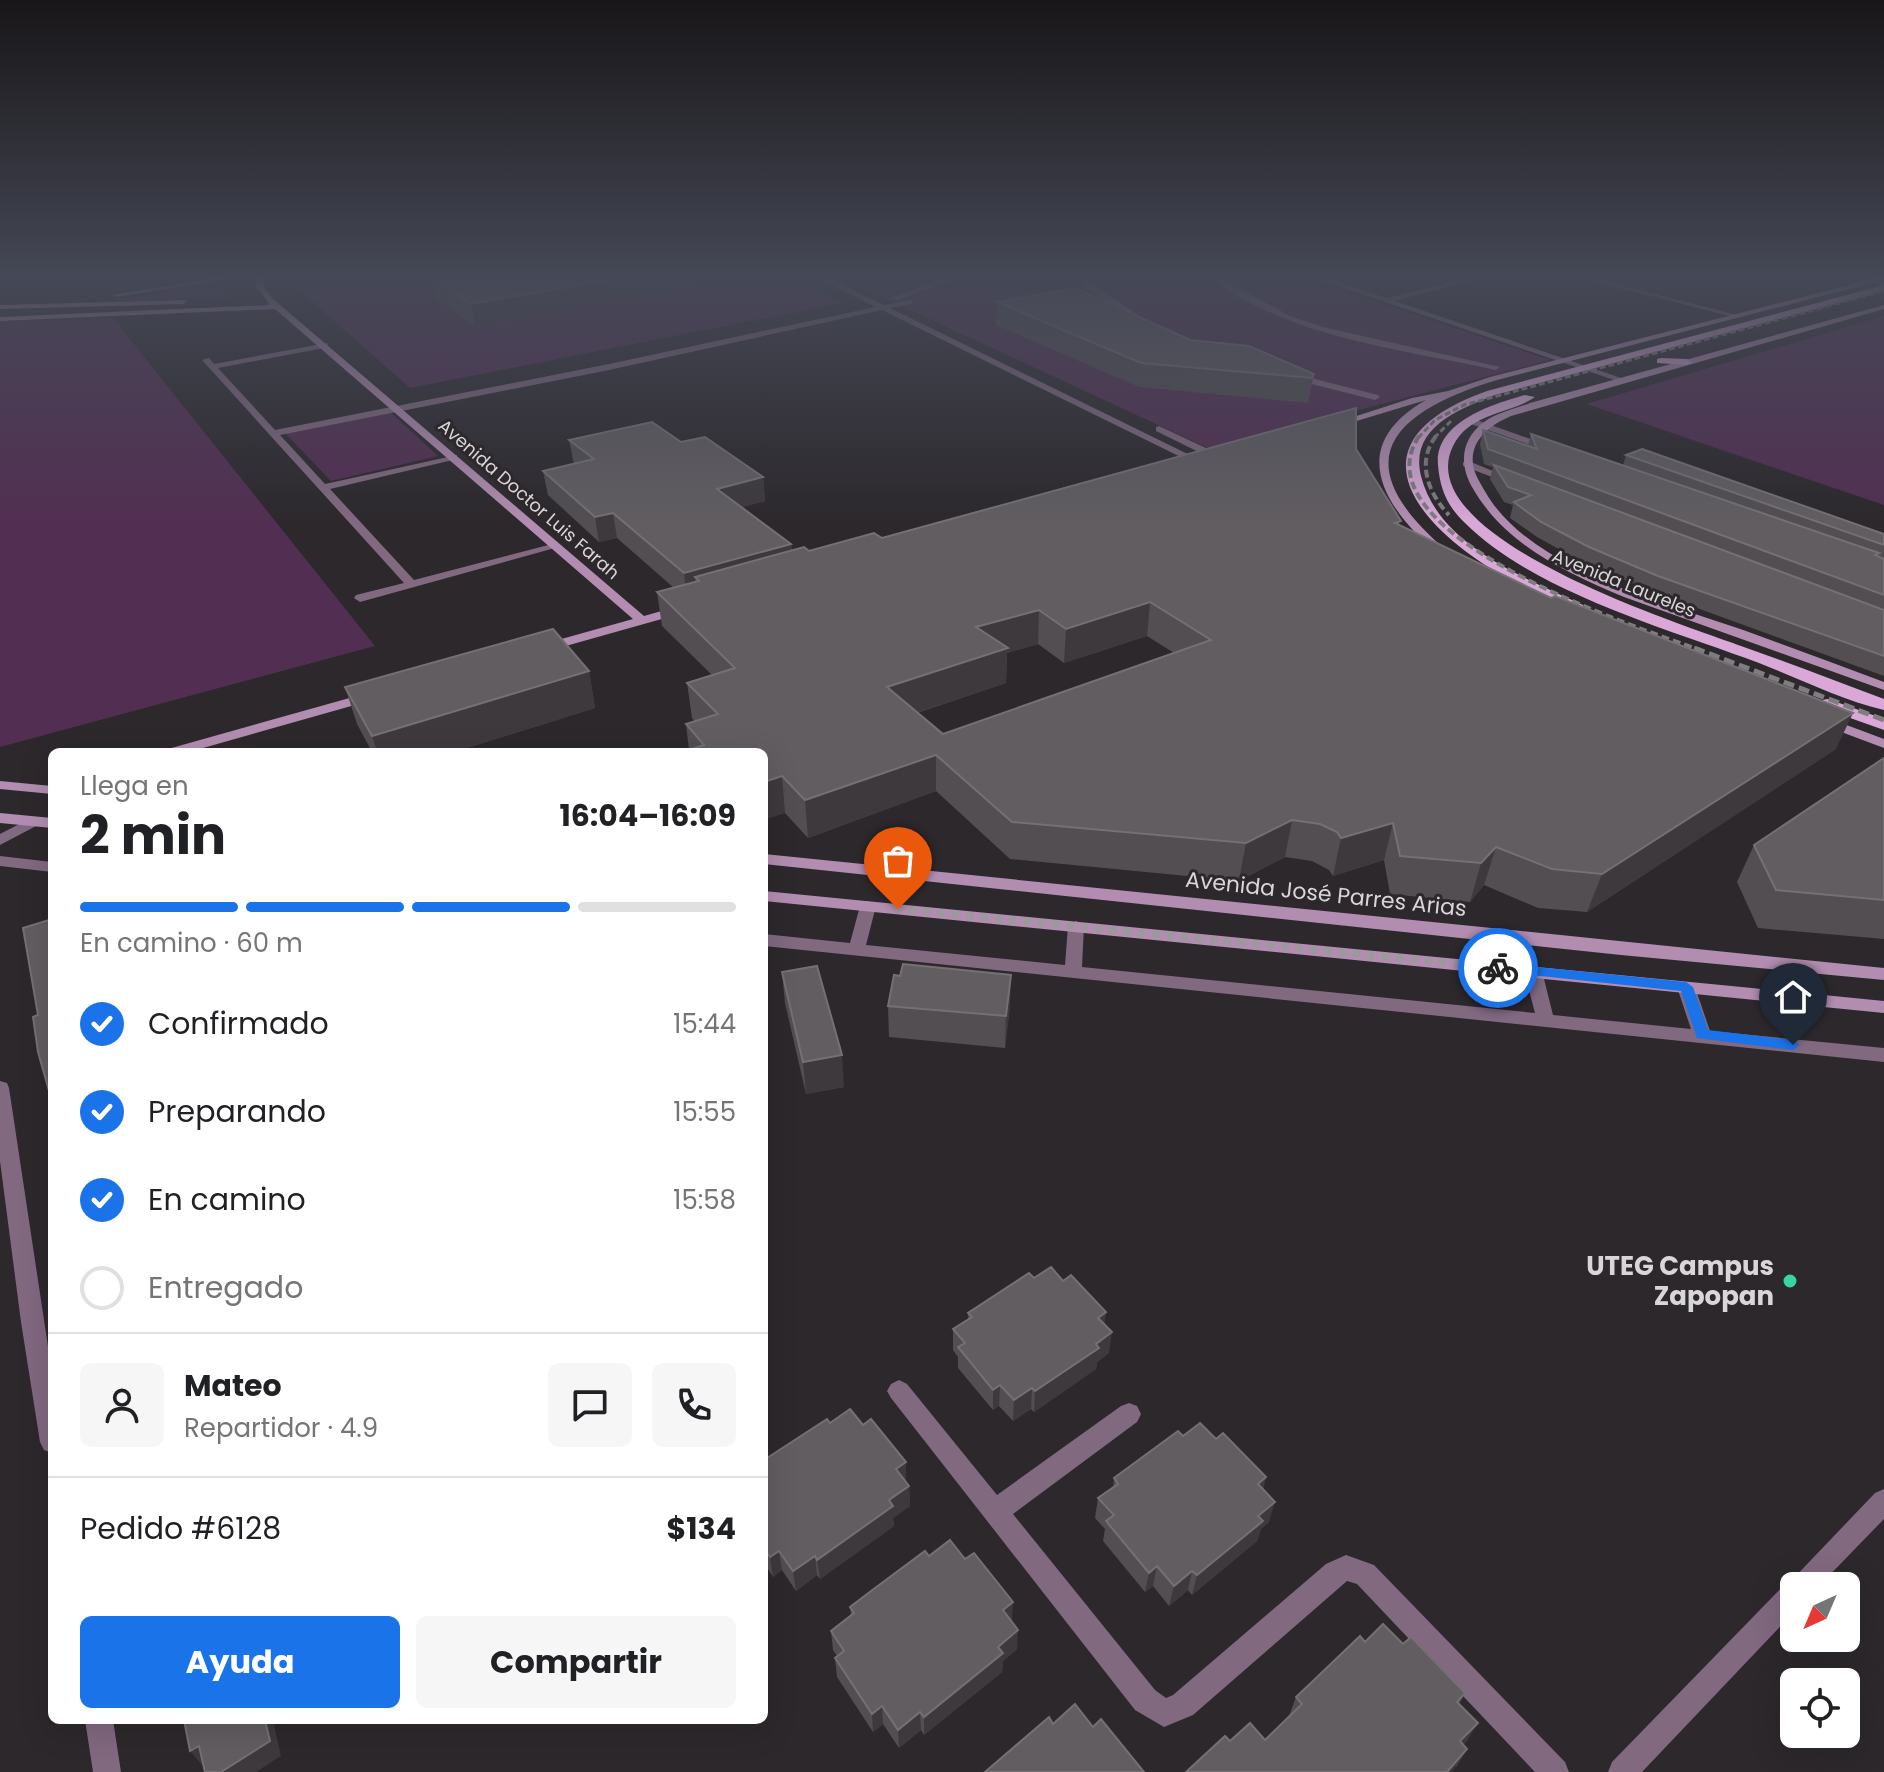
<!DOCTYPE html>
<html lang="es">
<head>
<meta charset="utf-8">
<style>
	:root { --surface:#fff; --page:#f6f6f6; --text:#202124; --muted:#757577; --line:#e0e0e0; --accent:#1a73e8 }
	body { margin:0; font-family:Poppins,sans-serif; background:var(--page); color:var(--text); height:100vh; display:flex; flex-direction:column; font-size:30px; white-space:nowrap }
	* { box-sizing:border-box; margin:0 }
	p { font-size:26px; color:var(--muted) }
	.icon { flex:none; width:44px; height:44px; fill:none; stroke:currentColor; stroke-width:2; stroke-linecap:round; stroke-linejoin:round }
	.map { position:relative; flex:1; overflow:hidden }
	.details { position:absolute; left:48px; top:748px; width:720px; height:976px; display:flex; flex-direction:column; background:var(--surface); border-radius:12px; box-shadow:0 8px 32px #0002 }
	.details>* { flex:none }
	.needle { width:52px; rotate:224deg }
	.tools { position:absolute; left:1780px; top:1572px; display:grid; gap:16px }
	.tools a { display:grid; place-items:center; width:80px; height:80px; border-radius:12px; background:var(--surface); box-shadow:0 8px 32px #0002; font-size:40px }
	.pin { position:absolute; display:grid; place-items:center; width:68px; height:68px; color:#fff; margin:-82px -34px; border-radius:50% 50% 50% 0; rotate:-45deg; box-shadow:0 0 8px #0007 }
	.pin .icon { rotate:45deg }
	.courier { position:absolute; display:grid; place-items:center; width:80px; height:80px; margin:-40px; border:6px solid #1a73e8; border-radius:50%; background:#fff; color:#222; box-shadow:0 2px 10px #0007 }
	.summary em { font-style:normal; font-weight:700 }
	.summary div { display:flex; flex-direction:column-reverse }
	.summary { display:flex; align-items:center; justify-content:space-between; height:136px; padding:0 32px }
	h1 { font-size:52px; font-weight:700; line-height:60px }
	.bar { display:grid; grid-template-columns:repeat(4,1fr); gap:12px 8px; align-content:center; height:96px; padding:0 32px }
	.bar i { height:10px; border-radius:6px; background:var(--line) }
	.bar .current { background:var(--accent) }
	.bar p { grid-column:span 4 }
	.line { display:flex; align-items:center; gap:20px; padding:0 32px; border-top:2px solid var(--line) }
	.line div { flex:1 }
	.round { display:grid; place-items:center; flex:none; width:84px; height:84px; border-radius:12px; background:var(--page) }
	ol { padding:0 32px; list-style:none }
	li { display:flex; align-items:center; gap:24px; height:88px }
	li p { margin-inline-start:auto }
	li .icon { padding:8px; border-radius:50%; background:var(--accent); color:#fff; stroke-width:4 }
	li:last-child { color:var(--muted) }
	li i { width:44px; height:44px; border:4px solid var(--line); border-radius:50% }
	.cta { display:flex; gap:16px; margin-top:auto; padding:16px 32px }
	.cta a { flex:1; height:92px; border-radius:12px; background:var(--accent); color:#fff; font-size:32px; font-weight:700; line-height:92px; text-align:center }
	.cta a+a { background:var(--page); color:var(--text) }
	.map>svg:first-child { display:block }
</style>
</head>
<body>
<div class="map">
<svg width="1884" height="1772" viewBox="0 0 1884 1772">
	<rect width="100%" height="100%" fill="#2c282c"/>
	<g fill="#522f52">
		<polygon points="290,275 787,275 842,303 410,388 288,280"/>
		<polygon points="835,275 1297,275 1550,360 1210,449"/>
		<polygon points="224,283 228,297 103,302"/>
		<polygon points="1884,316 1884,505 1587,404"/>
		<polygon points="113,318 375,646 0,747 0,321"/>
		<polygon points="388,410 438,456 331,481 285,433"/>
	</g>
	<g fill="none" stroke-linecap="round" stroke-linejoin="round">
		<g fill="#816980" fill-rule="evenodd">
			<polygon points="84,275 80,277 0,280 0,276"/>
			<polygon points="813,275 821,275 884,305 912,300 912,304 890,308 1206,463 1197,465 882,310 609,370 280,435 325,484 457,455 457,459 330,489 414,580 556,543 562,546 360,602 354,598 356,595 404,583 202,360 209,358 214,364 327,343 328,345 324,348 218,368 275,430 609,364 875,307"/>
			<polygon points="955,275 965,275 898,300 891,298"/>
			<path d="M1206,275H1215L1290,316L1323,327L1500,367L1496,370C1398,348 1288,338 1206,275Z"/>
			<polygon points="1306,275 1316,275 1387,298 1479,275 1489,275 1395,301 1627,380 1620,382"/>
			<polygon points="1570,275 1581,275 1741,316 1737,318"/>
			<polygon points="1840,275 1852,275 1884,282 1884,286"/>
			<polygon points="1088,283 1091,283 1151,324 1144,326 1085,287"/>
			<polygon points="1291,373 1378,395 1380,397 1375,400 1288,378 1288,374"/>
			<polygon points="1471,418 1550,446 1552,448 1544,450 1468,423 1466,421"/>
			<polygon points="1159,426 1223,456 1224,458 1215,460 1156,431 1156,427"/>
			<polygon points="1463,462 1471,462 1517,481 1508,483 1463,466"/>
			<polygon points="33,817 38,819 41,822 38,825 0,845 0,834"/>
			<polygon points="0,856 52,862 52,872 0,866"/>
			<polygon points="868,901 876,906 866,945 1065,965 1068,926 1076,921 1084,926 1082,967 1535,1013 1524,971 1533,965 1542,971 1553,1015 1691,1029 1677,987 1680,983 1692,983 1695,987 1710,1031 1884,1048 1884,1062 764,946 764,934 850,943 860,906"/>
			<polygon points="0,1081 7,1083 9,1088 52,1373 52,1453 44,1450 40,1442 21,1322 0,1161"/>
			<polygon points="899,1380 907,1384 997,1495 1121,1406 1129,1403 1137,1406 1141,1414 1137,1422 1013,1514 1155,1690 1166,1698 1173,1695 1326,1564 1346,1555 1374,1565 1565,1762 1569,1772 1535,1772 1357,1584 1347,1581 1193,1715 1164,1727 1135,1710 891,1398 887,1391 891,1384"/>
			<polygon points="1884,1489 1884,1519 1819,1586 1794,1586 1794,1612 1642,1772 1608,1772 1612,1762 1785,1584 1790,1582 1875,1493"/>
			<polygon points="85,1720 113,1720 121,1772 93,1772"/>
		</g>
		<g fill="#b28db1" fill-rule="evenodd">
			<polygon points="236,275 252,275 116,297 112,295"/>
			<polygon points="258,275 265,275 264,286 272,298 644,616 679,606 685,610 683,613 548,651 540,651 540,645 633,619 275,309 0,321 0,317 270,305 256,286"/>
			<path d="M1884,276V280L1497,380C1388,413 1344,463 1446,550V554H1438C1383,507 1345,446 1426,400L1340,426L1332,424L1412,398L1448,391L1490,377Z"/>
			<polygon points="187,300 184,304 0,309 0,305"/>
			<path d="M1884,305V309L1511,416C1490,425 1470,440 1473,465C1475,476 1481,484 1486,493C1531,570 1666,603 1746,631C1792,648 1838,665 1884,682V690L1624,597C1565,572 1505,545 1472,487C1459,464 1461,439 1484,422C1498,412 1515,409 1530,403Z"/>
			<polygon points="371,692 376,693 376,699 189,752 166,752 168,749"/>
			<polygon points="1825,717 1884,739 1884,748 1820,724 1818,721 1820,718"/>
			<polygon points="0,781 52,786 52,794 0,789"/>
			<polygon points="0,813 52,818 52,828 0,823"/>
			<polygon points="764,854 1884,968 1884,980 1621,955 764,864"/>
			<polygon points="764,891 1884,1001 1884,1013 764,901"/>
		</g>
		<g fill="#d9a8d7" fill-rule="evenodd">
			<path d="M1884,285V291L1495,395C1459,409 1409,428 1421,476C1438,545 1525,578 1583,605V611C1568,614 1547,599 1533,592C1437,546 1327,448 1487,391Z"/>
			<polygon points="1661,358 1687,359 1692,362 1687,365 1657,363 1657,359"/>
			<path d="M1525,395L1535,397C1509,415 1470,412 1453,446C1408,538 1682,624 1741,646C1789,663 1836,681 1884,699V710C1842,700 1800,679 1759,663C1668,629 1534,592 1465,523C1447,506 1440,489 1438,465C1434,422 1493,404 1525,395Z"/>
			<polygon points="1828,699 1884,719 1884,730 1822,708 1820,704 1822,700"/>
		</g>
		<g stroke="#807d80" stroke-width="3" stroke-dasharray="6 3" stroke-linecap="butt">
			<polyline points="1418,438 1435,420 1464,405 1884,291"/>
			<polyline points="1434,438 1451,421"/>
		</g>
		<g stroke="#807d80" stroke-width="4" stroke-dasharray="8 4" stroke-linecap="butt">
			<path d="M1419,436C1354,534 1638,628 1700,650"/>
			<path d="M1436,436C1416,462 1428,493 1449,515"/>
		</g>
		<polyline stroke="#807d80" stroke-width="5" stroke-dasharray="11 5" stroke-linecap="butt" points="1694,648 1884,720"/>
	</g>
	<g fill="#524e52" fill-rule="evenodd">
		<polygon points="442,275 706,275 707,284 475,326 436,298 431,277"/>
		<polygon points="997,302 1190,340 1314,374 1308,403 1139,387 996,325"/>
		<polygon points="1483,430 1528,446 1531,434 1623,465 1626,455 1884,534 1884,676 1653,592 1584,563 1537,537 1510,518 1513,505 1504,502 1490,479 1493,467 1484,464 1480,444"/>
		<path d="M569,440L681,442L763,477L765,501L742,507L791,544L792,551H809L882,538L1356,449L1400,525L1836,749L1587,912L1538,908L1484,885L1470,902L1390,894L1384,860L1333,876L1329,870L1312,861L1285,857L1239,881L1010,859L936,791L808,838L785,813L764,752L689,750L686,724L694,721L692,718L687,683L712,675L662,626L657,592L674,588L617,538L599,542L548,495L543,471L574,464ZM1147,636L1174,653L943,734L917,713L1006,683L1007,653L1038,644L1064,663Z"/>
		<polygon points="589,671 595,708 454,752 372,752 357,724 345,687"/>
		<polygon points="1884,758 1884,939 1758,928 1737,882 1754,845"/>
		<polygon points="782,972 844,1087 806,1094 785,1003"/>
		<polygon points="888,1006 1010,1006 1005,1048 889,1037"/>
		<polygon points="1034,1278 1106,1312 1104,1324 1109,1353 1097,1362 1096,1369 1034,1412 1031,1409 1013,1421 999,1406 993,1410 958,1368 958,1357 953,1350 953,1329 968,1319 968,1313"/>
		<polygon points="830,1423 906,1482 909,1486 910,1506 893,1518 894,1526 820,1579 817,1575 796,1591 782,1570 773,1577 764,1563 764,1460"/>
		<polygon points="1183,1436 1216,1439 1266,1477 1263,1489 1269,1522 1261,1529 1257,1541 1192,1595 1188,1590 1169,1606 1153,1586 1145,1592 1103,1541 1105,1529 1095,1518 1098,1498 1113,1488 1114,1478"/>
		<polygon points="850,1607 1012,1621 1017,1649 1003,1661 1002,1672 924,1735 921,1730 899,1748 883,1724 873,1732 837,1677 835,1658 837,1656 833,1650 831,1631 851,1615"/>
		<polygon points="1365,1642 1403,1644 1465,1693 1459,1704 1478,1723 1463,1745 1467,1749 1456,1767 1230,1741 1265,1740 1289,1716 1296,1697"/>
	</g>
	<g fill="#3d393d">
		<polygon points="638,275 706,275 707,284 475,326 471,304"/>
		<polygon points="763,477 765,501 719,513 717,489"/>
		<polygon points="613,513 617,538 599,542 595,517"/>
		<polygon points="791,544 793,570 695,577 697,597 687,599 684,573"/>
		<polygon points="1150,602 1147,636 1064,663 1066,629"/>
		<polygon points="1039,610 1038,644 1007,653 1006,683 888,722 887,687 976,627"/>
		<polygon points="589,671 595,708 454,752 377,752 372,736"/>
		<polygon points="1853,713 1836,749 1587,912 1602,874"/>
		<polygon points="936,755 936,791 808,838 805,800"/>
		<polygon points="782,776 785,813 764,820 764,782"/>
		<polygon points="1292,820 1285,857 1239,881 1246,843"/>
		<polygon points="1393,823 1384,860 1333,876 1341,838"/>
		<polygon points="1496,847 1484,885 1470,902 1481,863"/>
		<polygon points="1011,975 1010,1006 1005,1048 1006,1016"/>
		<polygon points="842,1055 844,1087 806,1094 803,1062"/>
		<polygon points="1106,1312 1103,1333 1098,1318"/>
		<polygon points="1112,1332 1109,1353 1097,1362 1096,1369 1034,1412 1035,1391"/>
		<polygon points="1000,1385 999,1406 993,1410 993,1390"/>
		<polygon points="1032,1388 1031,1409 1013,1421 1014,1400"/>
		<polygon points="906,1462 906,1483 896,1469"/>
		<polygon points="1266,1477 1261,1498 1258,1484"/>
		<polygon points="909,1486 910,1506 893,1518 894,1526 820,1579 817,1560 889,1500"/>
		<polygon points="1275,1502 1269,1522 1261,1529 1257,1541 1192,1595 1197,1575 1258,1516"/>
		<polygon points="779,1551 782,1570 773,1577 770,1557"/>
		<polygon points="815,1556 817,1575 796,1591 793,1571"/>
		<polygon points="1157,1566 1153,1586 1145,1592 1149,1573"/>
		<polygon points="1192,1571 1188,1590 1169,1606 1174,1586"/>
		<polygon points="1013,1602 1012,1622 1003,1610"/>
		<polygon points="1018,1630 1017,1649 1003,1661 1002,1672 924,1735 924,1717"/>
		<polygon points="882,1706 883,1724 873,1732 872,1714"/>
		<polygon points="920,1712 921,1730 899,1748 898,1730"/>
		<polygon points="265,1720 283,1720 274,1725 281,1756 256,1772 221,1772"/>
		<polygon points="1478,1723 1467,1741 1449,1759 1460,1741"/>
		<polygon points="199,1746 203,1766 190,1751"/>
		<polygon points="1467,1749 1452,1772 1447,1772"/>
	</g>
	<g fill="#615d61" stroke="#747074" stroke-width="2" fill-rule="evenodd">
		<polygon points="442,275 638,275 471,304 431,277"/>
		<polygon points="1076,288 1190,340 1249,346 1314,374 1312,378 1141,363 997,302"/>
		<path d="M1356,408V449L1401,521L1395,523L1551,598L1555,596L1853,713L1602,874L1552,869L1496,847L1481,863L1400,856L1393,823L1341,838L1337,832L1320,824L1292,820L1246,843L1012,822L936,755L805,800L782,776L764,782V752H683L704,745L686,724L718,714L687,683L735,668L657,592L699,581L695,577L804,547L809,551L874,533L882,538ZM1150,602L1211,640L943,734L887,687L1008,648L976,627L1039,610L1066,629Z"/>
		<polygon points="652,422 681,442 705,437 763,477 717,489 791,544 684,573 613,513 595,517 543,471 594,459 569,440"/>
		<polygon points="1483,430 1537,449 1531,434 1879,553 1875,555 1884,559 1884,595 1488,449"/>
		<polygon points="1642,449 1884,534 1884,545 1626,455"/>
		<polygon points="1494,465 1884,610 1884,656 1658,576 1589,547 1541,522 1514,502 1531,495 1508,487"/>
		<polygon points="553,629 589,671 372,736 345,687"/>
		<polygon points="1884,758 1884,900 1776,890 1754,845"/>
		<polygon points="52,919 52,1111 51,1098 38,1052 33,1017 38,1015 23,928"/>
		<polygon points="903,964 1011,975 1006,1016 888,1006 894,975 900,976"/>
		<polygon points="817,966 842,1055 803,1062 782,972"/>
		<polygon points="1051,1267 1063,1281 1071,1275 1106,1312 1098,1318 1112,1332 1096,1344 1099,1348 1035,1391 1032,1388 1014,1400 1000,1385 993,1390 958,1347 965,1343 953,1329 972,1317 968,1313 1029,1273 1034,1278"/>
		<polygon points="850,1409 863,1425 871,1419 906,1462 896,1469 909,1486 889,1500 893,1506 817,1560 815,1556 793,1571 779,1551 770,1557 764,1548 764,1460 827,1419 830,1423"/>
		<polygon points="1200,1423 1216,1439 1223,1433 1266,1477 1258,1484 1275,1502 1258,1516 1263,1521 1197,1575 1192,1571 1174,1586 1157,1566 1149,1573 1106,1521 1114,1515 1098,1498 1118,1484 1114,1478 1178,1431 1183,1436"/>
		<polygon points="950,1540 965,1559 974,1553 1013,1602 1003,1610 1018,1630 998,1647 1003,1653 924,1717 920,1712 898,1730 882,1706 872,1714 835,1658 844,1651 831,1631 854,1613 850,1607 871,1591 925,1551 929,1556"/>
		<polygon points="1383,1624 1403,1644 1411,1637 1465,1693 1457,1702 1478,1723 1460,1741 1467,1749 1447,1772 1186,1772 1225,1736 1230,1741 1250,1723 1265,1740 1302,1704 1296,1697 1314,1680 1360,1636 1365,1642"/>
		<polygon points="1075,1704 1093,1727 1101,1719 1144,1772 985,1772 1049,1717 1053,1724"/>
		<polygon points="184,1720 265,1720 270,1741 221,1772 205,1772 199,1746 190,1751"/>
	</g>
	<linearGradient id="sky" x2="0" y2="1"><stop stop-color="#181618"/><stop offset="0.53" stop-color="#454856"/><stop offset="1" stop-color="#454856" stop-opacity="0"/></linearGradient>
	<rect width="1884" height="523" fill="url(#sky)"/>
	<polygon fill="#1a73e8" points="1498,963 1686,982 1693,987 1708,1030 1793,1040 1800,1045 1793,1050 1697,1038 1681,991 1493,971 1493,965"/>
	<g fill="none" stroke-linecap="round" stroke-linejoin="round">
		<polyline stroke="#9c999c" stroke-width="8" stroke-dasharray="0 14.4" points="898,909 1498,968"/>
	</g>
	<circle fill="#38d4a6" stroke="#2c282c" stroke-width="3" cx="1790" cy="1281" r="8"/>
	<g text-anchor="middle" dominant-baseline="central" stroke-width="6" stroke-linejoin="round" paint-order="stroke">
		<g font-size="18" fill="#d9d6d9" stroke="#2c282c">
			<text transform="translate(529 499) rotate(41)">Avenida Doctor Luis Farah</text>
			<text transform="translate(1624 583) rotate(22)">Avenida Laureles</text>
		</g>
		<g font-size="22" fill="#d9d6d9" stroke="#2c282c">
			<text transform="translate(1326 894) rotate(6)">Avenida José Parres Arias</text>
		</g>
		<g font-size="26" font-weight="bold" fill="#d9d6d9" stroke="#2c282c" text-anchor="end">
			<text x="1774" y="1266">UTEG Campus<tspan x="1774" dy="30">Zapopan</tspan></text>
		</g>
	</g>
</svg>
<div class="tools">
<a><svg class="needle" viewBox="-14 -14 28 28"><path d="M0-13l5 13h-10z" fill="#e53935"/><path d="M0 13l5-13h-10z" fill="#757577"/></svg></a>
<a><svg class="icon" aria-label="locate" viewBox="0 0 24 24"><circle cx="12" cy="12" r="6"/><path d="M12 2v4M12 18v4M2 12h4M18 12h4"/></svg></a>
</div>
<div class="pin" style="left:898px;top:909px;background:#ea580c"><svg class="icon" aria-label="bag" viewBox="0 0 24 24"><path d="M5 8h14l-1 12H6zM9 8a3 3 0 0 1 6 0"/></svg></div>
<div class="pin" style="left:1793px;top:1045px;background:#1f2937"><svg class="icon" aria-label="home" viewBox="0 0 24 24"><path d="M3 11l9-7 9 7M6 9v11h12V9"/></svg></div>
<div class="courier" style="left:1498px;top:968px"><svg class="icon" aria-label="bike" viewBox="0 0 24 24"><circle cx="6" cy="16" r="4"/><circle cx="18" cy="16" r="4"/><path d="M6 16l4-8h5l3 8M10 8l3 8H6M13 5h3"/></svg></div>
<section class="details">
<div class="summary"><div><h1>2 min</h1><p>Llega en</p></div><em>16:04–16:09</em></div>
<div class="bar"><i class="current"></i><i class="current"></i><i class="current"></i><i></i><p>En camino · 60 m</p></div>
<ol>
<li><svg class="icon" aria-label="check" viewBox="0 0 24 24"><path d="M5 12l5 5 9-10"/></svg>Confirmado<p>15:44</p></li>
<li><svg class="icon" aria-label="check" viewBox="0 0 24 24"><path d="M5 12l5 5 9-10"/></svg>Preparando<p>15:55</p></li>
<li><svg class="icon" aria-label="check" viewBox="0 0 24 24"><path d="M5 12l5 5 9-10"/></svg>En camino<p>15:58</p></li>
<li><i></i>Entregado</li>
</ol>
<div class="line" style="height:144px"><a class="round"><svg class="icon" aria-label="person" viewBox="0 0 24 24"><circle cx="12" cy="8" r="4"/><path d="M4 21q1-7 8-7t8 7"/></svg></a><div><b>Mateo</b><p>Repartidor · 4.9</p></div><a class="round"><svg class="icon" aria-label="chat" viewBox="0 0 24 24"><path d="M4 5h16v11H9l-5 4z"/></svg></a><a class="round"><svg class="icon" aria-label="phone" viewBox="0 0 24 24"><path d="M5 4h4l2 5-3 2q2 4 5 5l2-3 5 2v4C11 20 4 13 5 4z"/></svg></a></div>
<div class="line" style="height:104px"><div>Pedido #6128</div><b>$134</b></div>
<div class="cta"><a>Ayuda</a><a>Compartir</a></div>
</section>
</div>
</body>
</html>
